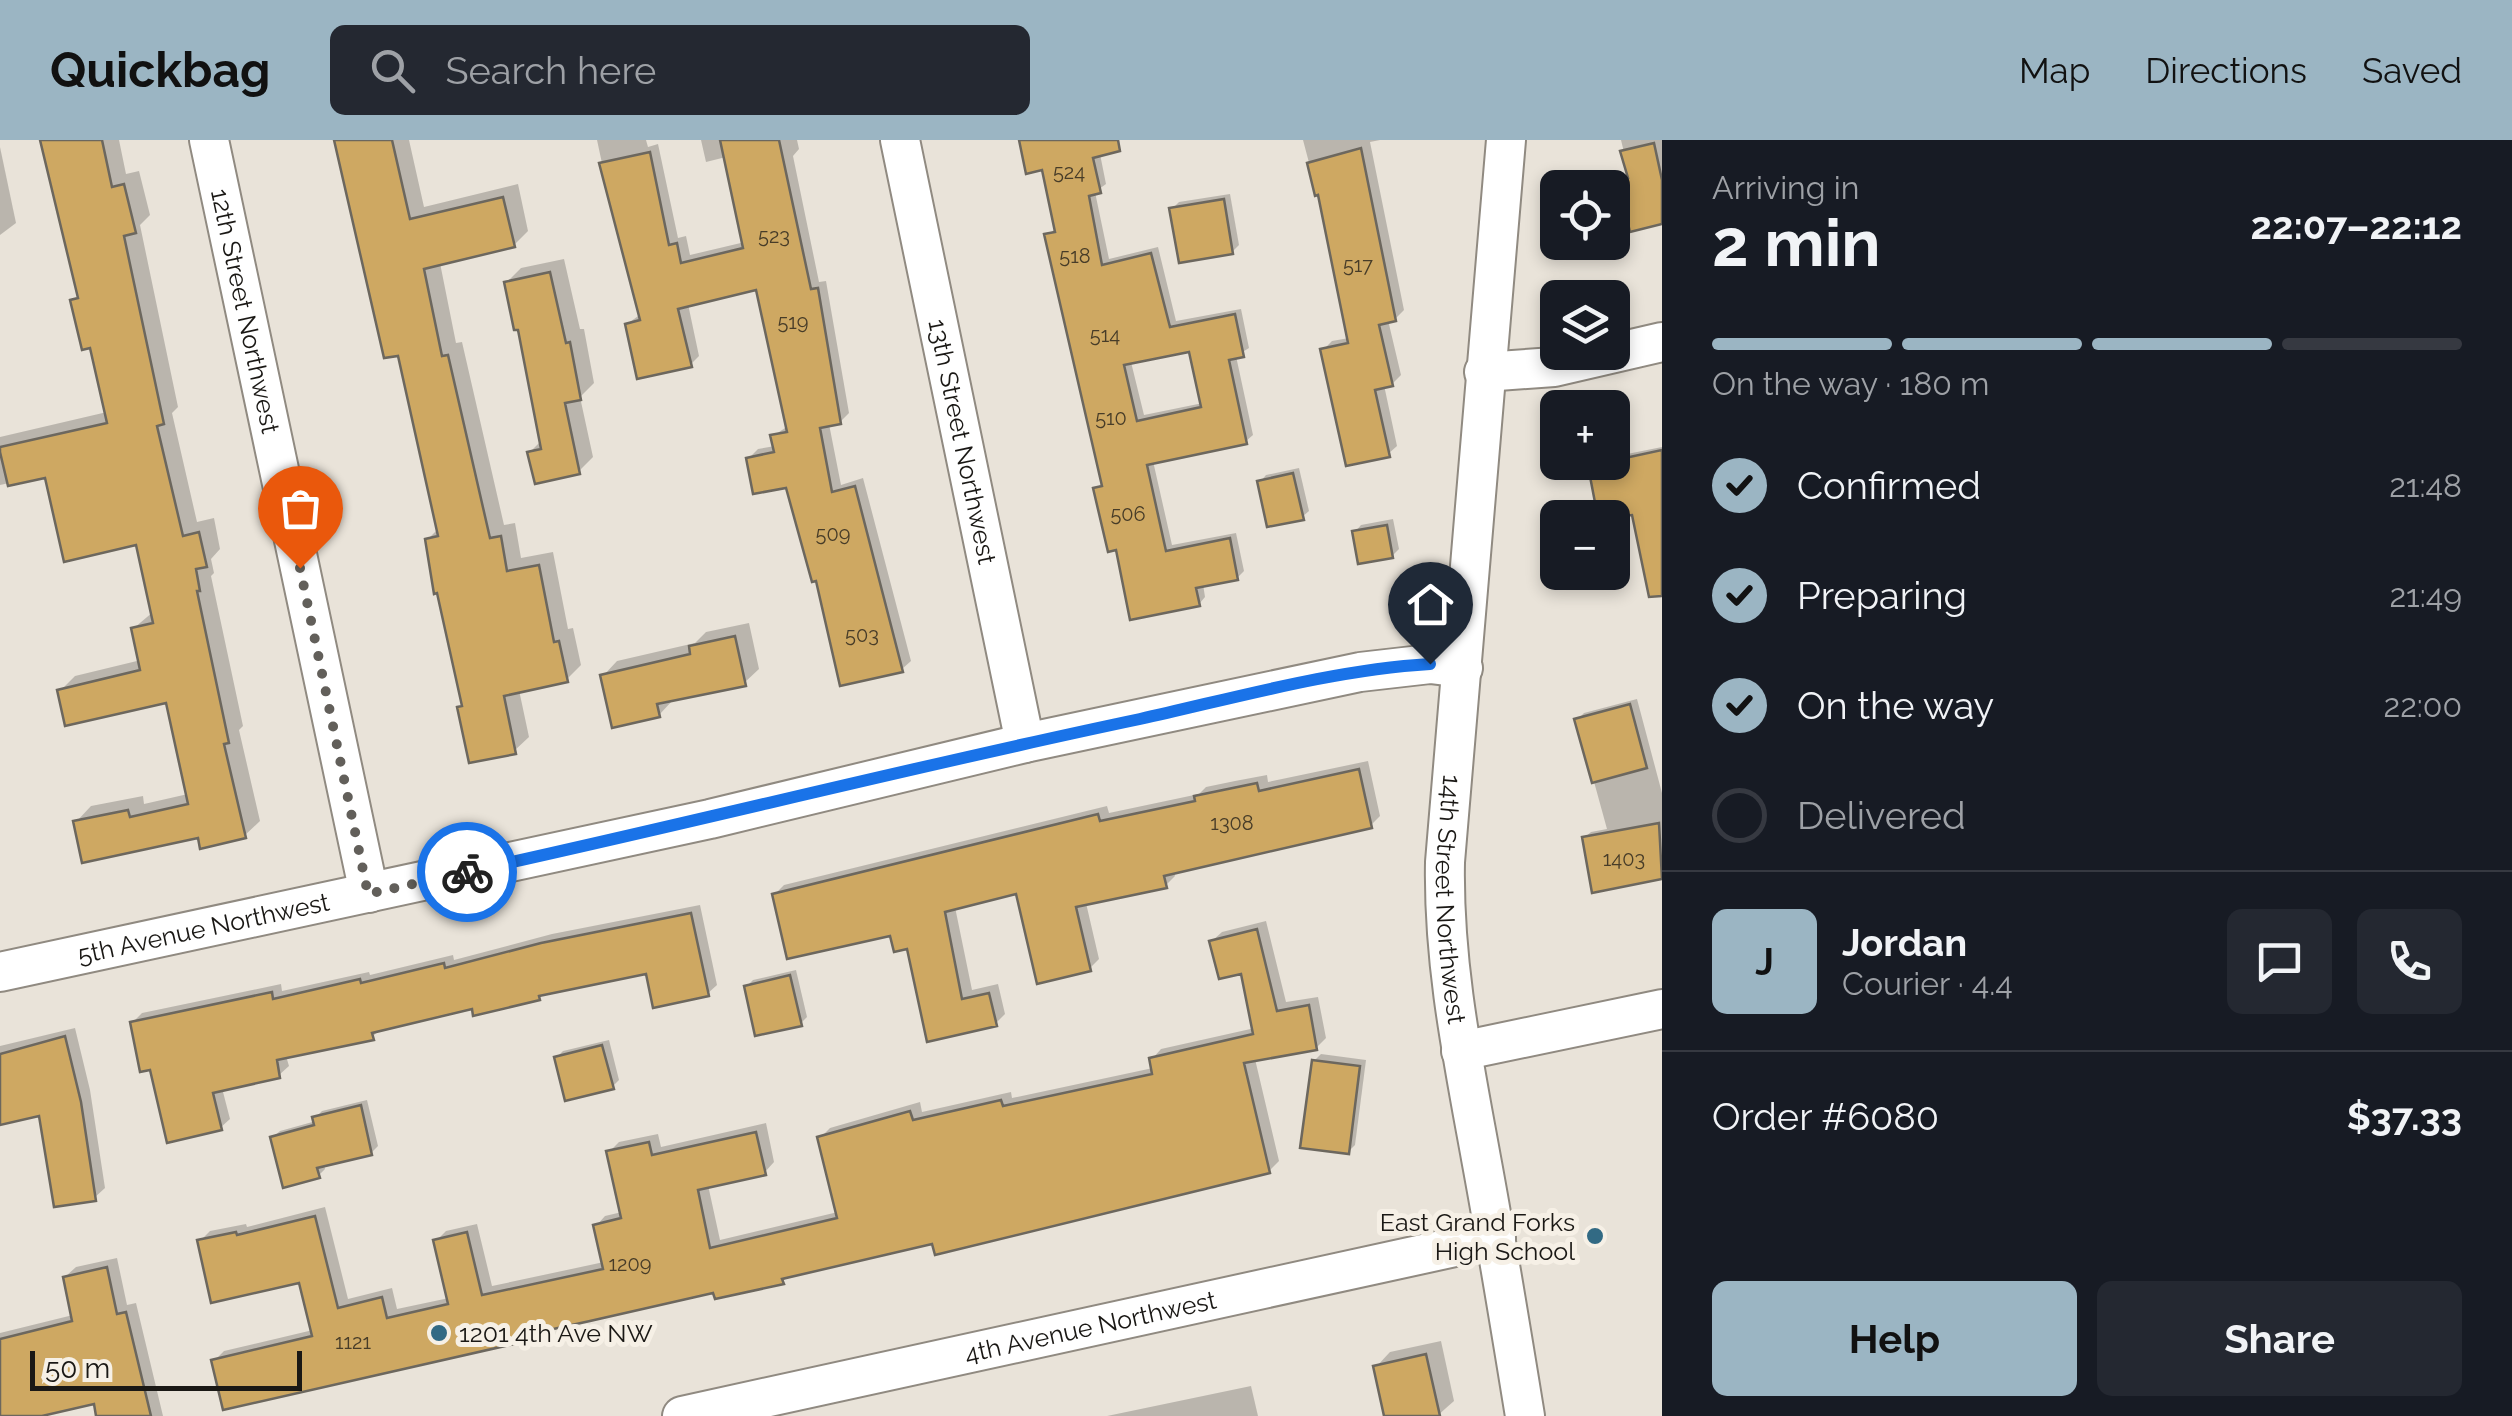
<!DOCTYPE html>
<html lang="en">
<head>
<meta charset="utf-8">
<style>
	:root { --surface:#171b24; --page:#242831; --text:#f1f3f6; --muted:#9ea1a6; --line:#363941; --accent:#9bb5c3 }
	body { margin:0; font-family:Raleway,sans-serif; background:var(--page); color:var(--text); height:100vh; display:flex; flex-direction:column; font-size:38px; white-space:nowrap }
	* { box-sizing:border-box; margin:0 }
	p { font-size:32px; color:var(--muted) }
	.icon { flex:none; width:55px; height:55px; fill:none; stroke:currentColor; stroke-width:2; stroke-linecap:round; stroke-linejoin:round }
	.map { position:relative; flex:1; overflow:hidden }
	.panel { display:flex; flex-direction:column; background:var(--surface); width:850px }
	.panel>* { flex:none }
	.tools { position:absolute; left:1540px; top:30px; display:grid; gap:20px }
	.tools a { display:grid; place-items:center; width:90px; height:90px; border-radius:15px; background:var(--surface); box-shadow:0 5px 15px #0003; font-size:50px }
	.scale { position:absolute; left:30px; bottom:25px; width:272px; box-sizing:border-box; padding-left:10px; border:5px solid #1a1815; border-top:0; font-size:28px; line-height:35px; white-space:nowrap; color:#1a1815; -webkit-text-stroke:8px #f6f0e6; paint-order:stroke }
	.pin { position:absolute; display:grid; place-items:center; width:85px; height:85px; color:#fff; margin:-102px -42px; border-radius:50% 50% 50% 0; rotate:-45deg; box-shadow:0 0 10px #0007 }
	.pin .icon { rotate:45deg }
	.courier { position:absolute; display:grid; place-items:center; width:100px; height:100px; margin:-50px; border:8px solid #1a73e8; border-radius:50%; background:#fff; color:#222; box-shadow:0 2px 12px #0007 }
	.overview em { font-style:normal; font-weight:700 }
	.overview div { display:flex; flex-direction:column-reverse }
	.overview { display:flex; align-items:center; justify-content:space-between; height:170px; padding:0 50px }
	h1 { font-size:65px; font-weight:700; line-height:75px }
	.bar { display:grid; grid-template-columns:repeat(4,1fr); gap:15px 10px; align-content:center; height:120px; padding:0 50px }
	.bar i { height:12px; border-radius:8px; background:var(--line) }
	.bar .selected { background:var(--accent) }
	.bar p { grid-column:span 4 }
	.line { display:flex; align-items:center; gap:25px; padding:0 50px; border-top:2px solid var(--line) }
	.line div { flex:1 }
	.round { display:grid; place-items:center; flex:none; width:105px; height:105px; border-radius:15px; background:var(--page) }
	ol { padding:0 50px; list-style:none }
	li { display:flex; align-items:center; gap:30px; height:110px }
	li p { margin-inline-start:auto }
	li .icon { padding:10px; border-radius:50%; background:var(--accent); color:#111; stroke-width:4 }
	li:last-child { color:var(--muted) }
	li i { width:55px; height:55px; border:5px solid var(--line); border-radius:50% }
	.primary-button { display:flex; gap:20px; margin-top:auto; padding:20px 50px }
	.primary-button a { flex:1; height:115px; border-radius:15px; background:var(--accent); color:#111; font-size:40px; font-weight:700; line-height:115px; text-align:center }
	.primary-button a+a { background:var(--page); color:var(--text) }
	header { display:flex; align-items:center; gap:60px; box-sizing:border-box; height:140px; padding:0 50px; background:var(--accent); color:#111 }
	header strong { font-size:48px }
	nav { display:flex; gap:55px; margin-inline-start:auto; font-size:35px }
	.search { width:700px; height:90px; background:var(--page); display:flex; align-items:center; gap:25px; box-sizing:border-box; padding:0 35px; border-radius:15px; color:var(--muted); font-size:38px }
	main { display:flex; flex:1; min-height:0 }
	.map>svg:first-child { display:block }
</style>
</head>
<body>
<header>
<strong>Quickbag</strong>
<div class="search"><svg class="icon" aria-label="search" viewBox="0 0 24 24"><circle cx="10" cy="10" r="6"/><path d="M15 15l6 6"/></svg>Search here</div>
<nav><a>Map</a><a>Directions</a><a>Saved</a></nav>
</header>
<main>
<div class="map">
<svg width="1662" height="1276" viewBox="0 0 1662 1276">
	<rect width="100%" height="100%" fill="#e9e3d9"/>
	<g fill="#0003" fill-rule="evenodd">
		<polygon points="42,0 119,0 126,34 139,31 150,75 140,85 178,267 172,273 197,382 214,378 220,409 211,419 214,433 211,436 243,586 239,590 260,681 244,696 200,695 76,682 91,666 143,656 144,664 188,654 168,560 60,551 75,536 141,520 134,488 153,472 138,402 47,335 0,345 0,297 107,272 92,205 73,161 79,155"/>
		<polygon points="338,0 409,0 424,67 518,44 528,91 514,105 440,123 456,203 462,202 504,385 515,383 521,418 553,412 568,489 573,488 581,525 567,539 519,550 529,597 514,611 460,568 464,564 427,400 439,388 399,213"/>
		<polygon points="597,0 646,0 648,7 658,4 678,98 686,96 690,115 745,102 726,17 706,22 701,0 797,0 799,9 793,16 819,142 826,141 849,273 840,282 829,284 841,345 863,338 911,521 902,529 817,438 788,345 749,318 758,309 775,306 773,296 788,286 758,147 688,164 699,216 690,225 627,184 641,174 612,70"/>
		<path d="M1022,0H1118L1099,9L1106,44L1095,52L1109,119L1158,107L1176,181L1241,169L1249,208L1236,216L1253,295L1246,301L1153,321L1172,405L1236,393L1244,431L1237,438L1203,444L1205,457L1199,464L1118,407L1096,349L1104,341L1047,95L1057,88L1044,27ZM1191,210L1203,263L1144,275L1131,222Z"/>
		<polygon points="1303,0 1380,0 1370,2 1404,170 1395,179 1388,180 1401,235 1392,244 1384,245 1397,306 1388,314 1323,210 1332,201 1349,198 1320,52 1317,53"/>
		<polygon points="1621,0 1662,0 1662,82 1620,42 1629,33"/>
		<polygon points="0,7 16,83 0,95"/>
		<polygon points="1230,54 1239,105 1232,112 1172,69 1179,62"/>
		<polygon points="564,119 580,189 584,189 594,243 580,257 593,317 578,332 530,312 542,300 520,186 506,143 521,128"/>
		<polygon points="1662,307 1662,432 1633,372 1601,378 1590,327 1595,322 1612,322 1612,317"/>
		<polygon points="1299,328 1309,371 1302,377 1260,342 1266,335"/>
		<polygon points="1393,379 1399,409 1392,416 1355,392 1361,385"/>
		<polygon points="749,483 759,529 744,543 673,560 659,575 603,536 617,521 695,503 706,492"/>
		<polygon points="1637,559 1662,653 1662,736 1594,750 1584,698 1591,692 1607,689 1577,580 1584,573"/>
		<polygon points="1368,621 1380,676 1370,686 1174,732 1175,736 1165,746 1086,763 1099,819 1089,829 1018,751 955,767 972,850 998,844 1005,874 995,884 929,899 908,806 892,793 775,754 784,745 1107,666 1109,673 1199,654 1206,647 1235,641 1267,635 1268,642"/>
		<polygon points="700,765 717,845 707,854 648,831 543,853 539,857 473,866 382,888 372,897 286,916 289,926 279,935 222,948 230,979 220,988 152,927 133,882 142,873 281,844 282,851 369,832 370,835 453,815 454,820 552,794"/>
		<polygon points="1266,781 1286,862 1318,857 1326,898 1316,908 1255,919 1279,1021 1269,1031 934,1101 789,1135 782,1142 715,1150 543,1189 535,1197 214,1221 224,1211 313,1190 301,1140 200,1101 210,1091 246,1084 247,1087 325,1067 348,1159 392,1148 397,1169 449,1158 436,1101 446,1091 477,1084 492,1146 604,1122 596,1086 605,1076 622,1072 609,1012 619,1002 658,994 661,1007 766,983 774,1022 765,1032 708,1045 720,1100 838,1072 820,998 830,988 920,962 922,972 1011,952 1012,958 1153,928 1152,919 1161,909 1255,888 1243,831 1212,801 1222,792"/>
		<polygon points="796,830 807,877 801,883 746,847 753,840"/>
		<polygon points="75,888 90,950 105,1048 94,1058 41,973 0,983 0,906"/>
		<polygon points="609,900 619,940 612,947 557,917 563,911"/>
		<polygon points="1321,914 1366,920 1355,1005 1348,1012 1314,921"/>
		<polygon points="367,960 378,1006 371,1013 324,1024 325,1029 318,1036 273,997 280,991 316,981 315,978 322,971"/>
		<polygon points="117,1118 127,1165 136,1163 163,1276 99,1276 95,1261 31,1276 0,1276 0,1193 73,1175 65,1137 76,1127"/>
		<polygon points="1441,1201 1454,1261 1437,1276 1387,1276 1376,1227 1390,1212"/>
		<polygon points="1251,1246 1258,1276 1107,1276"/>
	</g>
	<g fill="#cea862" stroke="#6c675e" stroke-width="2.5" fill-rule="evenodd">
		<polygon points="40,0 102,0 112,47 124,44 136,93 124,96 164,284 157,286 183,396 199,392 207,427 196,429 200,451 197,451 229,603 224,604 246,698 200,709 198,698 82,723 73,681 128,670 130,677 188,664 166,563 65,586 57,550 140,530 131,488 153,483 136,405 64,422 45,338 8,346 0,312 0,307 107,283 90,208 82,210 70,160 78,158"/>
		<polygon points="334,0 392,0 410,79 503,57 515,107 424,129 442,216 448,215 490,398 501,396 507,431 539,425 554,502 559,501 568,542 504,556 516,614 469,623 457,567 462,566 437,453 434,454 425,399 438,396 398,216 384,218"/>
		<polygon points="720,0 779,0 811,149 818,148 841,284 820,288 832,352 855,346 903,532 840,546 816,441 812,442 786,348 753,354 746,318 774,312 770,295 787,292 756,150 678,169 692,227 637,239 625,184 640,180 599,23 650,12 669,105 677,103 681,123 743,108"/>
		<path d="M1019,0H1118L1120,11L1093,18L1101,53L1089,56L1102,125L1151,113L1170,187L1235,174L1244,217L1229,220L1247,304L1147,325L1166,411L1230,398L1238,440L1196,448L1200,466L1130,480L1116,410L1108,412L1093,348L1102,346L1044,94L1055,92L1042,30L1026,34ZM1189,212L1201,267L1137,281L1124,225Z"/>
		<polygon points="1654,3 1662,40 1662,84 1630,92 1618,41 1628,38 1620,11"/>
		<polygon points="1361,8 1396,181 1379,185 1393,246 1375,250 1390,317 1346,326 1320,209 1348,203 1318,55 1315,56 1307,23"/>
		<polygon points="1224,59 1233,114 1179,123 1169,68"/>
		<polygon points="550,132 566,203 570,202 581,260 565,263 580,334 535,344 527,312 541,309 518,190 514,190 504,142"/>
		<polygon points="1662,310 1662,456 1649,457 1632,375 1598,378 1588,326"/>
		<polygon points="1293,333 1304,380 1267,387 1257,341"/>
		<polygon points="1387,385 1393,418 1358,424 1352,391"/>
		<polygon points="735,496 746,546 657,564 660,577 612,588 600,535 690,514 689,506"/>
		<polygon points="1630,564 1647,628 1592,643 1574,579"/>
		<polygon points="1359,629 1372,688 1164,736 1167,748 1076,767 1091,831 1037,844 1016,754 945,772 962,859 989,853 997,886 927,902 907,809 894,812 890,796 787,819 772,754 1098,674 1100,681 1195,661 1194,656 1223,650 1257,643 1259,651"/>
		<polygon points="1659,683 1662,739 1592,753 1582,697"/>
		<polygon points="691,773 709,856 653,868 646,834 539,856 540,860 473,876 472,869 372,893 374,900 277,920 280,938 213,953 222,990 167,1003 150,930 140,932 130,882 272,852 273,859 360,839 361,843 444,823 445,828 541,803"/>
		<polygon points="1257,789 1277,871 1309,865 1317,910 1244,923 1270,1033 935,1115 932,1104 782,1139 784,1144 715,1159 713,1153 590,1181 535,1193 536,1199 223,1270 211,1220 312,1196 299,1143 211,1163 197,1100 236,1092 237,1095 315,1076 338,1168 382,1157 387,1178 448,1164 433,1100 467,1092 482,1155 603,1129 593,1085 621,1078 606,1011 649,1002 652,1015 756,992 766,1035 698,1050 710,1108 837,1078 817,997 910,971 913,980 1001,960 1003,966 1152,934 1149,918 1253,894 1241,834 1219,839 1209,801"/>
		<polygon points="790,835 802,886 755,896 744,846"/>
		<polygon points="65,896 81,962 96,1061 54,1067 39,976 0,985 0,914"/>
		<polygon points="602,905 614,949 565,961 554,917"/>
		<polygon points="1312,920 1360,926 1349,1014 1300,1008"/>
		<polygon points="361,965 372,1015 317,1028 320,1038 283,1048 270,997 314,985 312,977"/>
		<polygon points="107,1127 117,1174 126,1172 151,1276 96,1276 94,1264 42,1276 0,1276 0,1199 72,1181 63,1137"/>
		<polygon points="1426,1214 1440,1276 1384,1276 1373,1226"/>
	</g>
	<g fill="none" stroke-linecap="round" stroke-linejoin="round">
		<g stroke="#908a81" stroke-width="42">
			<g id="street">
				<path id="s1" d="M209,0L369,753"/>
				<path id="s2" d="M900,0L1025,603"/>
				<path id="s3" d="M1506,0L1445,722C1443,823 1463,919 1481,1018C1497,1104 1511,1190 1525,1276"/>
				<polyline points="1484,232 1554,227 1662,202"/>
				<path id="s4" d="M0,832L710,679L1025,603L1360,532L1430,524L1463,528"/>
				<polyline points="1461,911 1662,869"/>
				<path id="s5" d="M682,1276L1496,1098"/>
			</g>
		</g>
		<use href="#street" stroke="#fff" stroke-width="38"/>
	</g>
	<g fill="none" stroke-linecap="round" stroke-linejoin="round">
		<polyline stroke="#625f5a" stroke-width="10" stroke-dasharray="0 18" points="300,428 368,754 467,732"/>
		<path stroke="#1a73e8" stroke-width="12" d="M467,732C692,683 915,626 1140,579C1235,558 1332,530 1430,524"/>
	</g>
	<g fill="#326a84" stroke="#f6f0e6" stroke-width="4">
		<circle cx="1595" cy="1096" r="10"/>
		<circle cx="439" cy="1193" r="10"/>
	</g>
	<g text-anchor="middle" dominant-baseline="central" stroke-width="10" stroke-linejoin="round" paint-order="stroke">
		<g font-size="20" fill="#473c28">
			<text x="1069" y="32">524</text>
			<text x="774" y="96">523</text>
			<text x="1075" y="116">518</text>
			<text x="1358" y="125">517</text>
			<text x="793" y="182">519</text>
			<text x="1105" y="195">514</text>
			<text x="1111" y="278">510</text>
			<text x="1128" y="374">506</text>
			<text x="833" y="394">509</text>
			<text x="862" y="495">503</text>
			<text x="1232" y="683">1308</text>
			<text x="1624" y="719">1403</text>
			<text x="630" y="1124">1209</text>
			<text x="353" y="1202">1121</text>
		</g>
		<g font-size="25" fill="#1a1815" stroke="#f6f0e6">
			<text stroke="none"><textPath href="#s1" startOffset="175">12th Street Northwest</textPath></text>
			<text stroke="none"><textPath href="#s2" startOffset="308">13th Street Northwest</textPath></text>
			<text stroke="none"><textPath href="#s3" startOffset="762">14th Street Northwest</textPath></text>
			<text stroke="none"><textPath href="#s4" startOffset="208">5th Avenue Northwest</textPath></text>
			<text stroke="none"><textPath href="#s5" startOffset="418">4th Avenue Northwest</textPath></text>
		</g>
		<g font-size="25" fill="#1a1815" stroke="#f6f0e6" text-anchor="end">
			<text x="1575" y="1082">East Grand Forks<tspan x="1575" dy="29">High School</tspan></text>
			<text x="459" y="1193" text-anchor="start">1201 4th Ave NW</text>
		</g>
	</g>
</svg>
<div class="tools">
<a><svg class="icon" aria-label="locate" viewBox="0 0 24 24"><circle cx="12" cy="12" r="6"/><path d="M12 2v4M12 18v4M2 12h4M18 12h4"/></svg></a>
<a><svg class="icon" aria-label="layers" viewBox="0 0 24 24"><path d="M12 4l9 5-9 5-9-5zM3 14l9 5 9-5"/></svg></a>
<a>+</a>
<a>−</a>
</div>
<div class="scale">50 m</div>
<div class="pin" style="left:300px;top:428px;background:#ea580c"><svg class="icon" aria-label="bag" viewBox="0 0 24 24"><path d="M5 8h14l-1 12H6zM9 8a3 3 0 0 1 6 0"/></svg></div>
<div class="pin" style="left:1430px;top:524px;background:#1f2937"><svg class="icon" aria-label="home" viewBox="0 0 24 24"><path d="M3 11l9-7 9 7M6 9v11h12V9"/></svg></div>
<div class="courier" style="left:467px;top:732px"><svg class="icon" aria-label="bike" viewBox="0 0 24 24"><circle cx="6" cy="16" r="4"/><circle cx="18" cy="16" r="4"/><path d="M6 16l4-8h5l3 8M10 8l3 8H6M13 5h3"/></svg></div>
</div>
<section class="panel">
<div class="overview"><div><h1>2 min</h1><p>Arriving in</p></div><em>22:07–22:12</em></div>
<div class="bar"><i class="selected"></i><i class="selected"></i><i class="selected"></i><i></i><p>On the way · 180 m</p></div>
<ol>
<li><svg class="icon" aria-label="check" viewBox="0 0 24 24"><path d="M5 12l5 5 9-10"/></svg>Confirmed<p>21:48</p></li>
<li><svg class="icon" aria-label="check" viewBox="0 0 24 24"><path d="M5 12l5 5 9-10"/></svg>Preparing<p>21:49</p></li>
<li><svg class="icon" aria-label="check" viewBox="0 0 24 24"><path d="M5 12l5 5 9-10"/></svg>On the way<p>22:00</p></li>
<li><i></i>Delivered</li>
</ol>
<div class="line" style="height:180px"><b class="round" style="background:var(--accent);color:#111">J</b><div><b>Jordan</b><p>Courier · 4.4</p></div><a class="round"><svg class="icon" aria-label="chat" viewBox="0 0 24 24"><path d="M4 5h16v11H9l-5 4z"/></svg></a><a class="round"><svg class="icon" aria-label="phone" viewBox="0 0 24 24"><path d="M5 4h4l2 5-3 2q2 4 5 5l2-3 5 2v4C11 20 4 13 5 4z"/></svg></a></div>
<div class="line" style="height:130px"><div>Order #6080</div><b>$37.33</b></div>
<div class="primary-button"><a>Help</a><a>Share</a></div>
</section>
</main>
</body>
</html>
